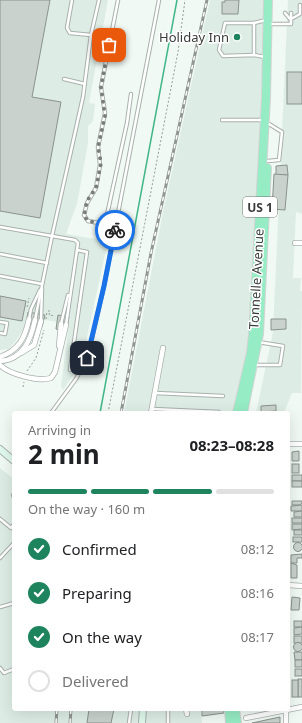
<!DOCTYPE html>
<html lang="en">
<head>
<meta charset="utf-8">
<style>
	:root { --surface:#fff; --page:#f2f2f2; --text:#202124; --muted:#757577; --line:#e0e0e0; --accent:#1e845e }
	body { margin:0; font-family:"Noto Sans",sans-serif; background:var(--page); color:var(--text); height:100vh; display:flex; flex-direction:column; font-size:15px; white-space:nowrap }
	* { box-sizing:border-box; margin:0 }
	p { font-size:13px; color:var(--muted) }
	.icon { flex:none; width:22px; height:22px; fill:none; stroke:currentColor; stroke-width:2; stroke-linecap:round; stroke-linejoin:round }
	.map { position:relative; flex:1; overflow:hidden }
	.panel { position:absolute; left:12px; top:411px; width:278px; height:300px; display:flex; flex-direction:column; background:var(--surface); border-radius:4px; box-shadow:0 4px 16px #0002 }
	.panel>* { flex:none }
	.pin { position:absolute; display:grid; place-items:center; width:34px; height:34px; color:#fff; margin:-17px; border-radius:8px; box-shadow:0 2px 6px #0006 }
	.courier { position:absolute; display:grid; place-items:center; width:40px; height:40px; margin:-20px; border:3px solid #1a73e8; border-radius:50%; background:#fff; color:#222; box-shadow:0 1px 5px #0007 }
	.overview em { font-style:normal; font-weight:700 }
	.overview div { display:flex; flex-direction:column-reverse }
	.overview { display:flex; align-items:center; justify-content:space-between; height:68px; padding:0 16px }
	h1 { font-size:26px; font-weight:700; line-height:30px }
	.bar { display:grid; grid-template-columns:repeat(4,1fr); gap:6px 4px; align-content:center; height:48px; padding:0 16px }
	.bar i { height:5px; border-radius:3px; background:var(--line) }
	.bar .selected { background:var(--accent) }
	.bar p { grid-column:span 4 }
	ol { padding:0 16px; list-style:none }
	li { display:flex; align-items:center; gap:12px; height:44px }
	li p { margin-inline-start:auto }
	li .icon { padding:4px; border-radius:50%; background:var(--accent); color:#fff; stroke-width:4 }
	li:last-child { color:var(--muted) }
	li i { width:22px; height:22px; border:2px solid var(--line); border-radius:50% }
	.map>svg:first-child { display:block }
</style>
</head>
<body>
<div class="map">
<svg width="302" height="723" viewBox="0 0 302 723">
	<rect width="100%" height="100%" fill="#f0f9f4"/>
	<g fill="#ddede5">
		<polygon points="0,0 108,0 89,103 95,104 93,121 88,126 88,143 77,204 66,234 108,241 84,351 75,372 63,390 61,386 69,324 28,317 24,329 15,342 8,349 0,350"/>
		<polygon points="210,0 266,0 261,126 250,333 246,356 233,413 124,413 163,212"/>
		<polygon points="288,0 302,0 302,214 296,212 293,278 301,278 300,291 302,291 301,393 292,393 284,413 256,413 273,332"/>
		<polygon points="0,468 14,479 14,709 201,709 202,723 0,723"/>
	</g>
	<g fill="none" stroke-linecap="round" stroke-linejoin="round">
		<polyline stroke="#41b687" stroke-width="1.5" points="100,413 177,0"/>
	</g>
	<g fill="#c9d2cd" stroke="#8a928e">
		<polygon points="0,0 50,0 32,97 61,102 40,218 0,211"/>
		<polygon points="225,0 239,0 238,14 222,14 222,2 225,2"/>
		<rect x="287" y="72" width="15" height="32"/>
		<polygon points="287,165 288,175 276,175 276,166"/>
		<polygon points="274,174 288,175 285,210 272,209"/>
		<polygon points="0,296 26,301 22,321 0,317"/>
		<polygon points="28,312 45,315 42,327 26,324"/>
		<polygon points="58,315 69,317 66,331 56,329"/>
		<polygon points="271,319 286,319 286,329 271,330"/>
		<polygon points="276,405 276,411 261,412 261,406"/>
		<polygon points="299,451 299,461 292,461 292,452"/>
		<rect x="292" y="464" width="7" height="9"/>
		<rect x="292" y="475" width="10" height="6"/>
		<rect x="292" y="481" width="10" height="6"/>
		<polygon points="292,501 302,501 302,503 300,505 292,505"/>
		<polygon points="302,505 302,511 291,511 291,506"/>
		<polygon points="302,511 302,517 294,517 294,512"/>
		<rect x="292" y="518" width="10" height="5"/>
		<polygon points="292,524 302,524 302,529 292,530"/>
		<rect x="294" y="530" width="8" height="5"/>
		<rect x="293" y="537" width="9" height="5"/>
		<circle cx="298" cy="547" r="4.5"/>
		<polygon points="302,554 302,558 297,558 297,563 291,563 291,555"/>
		<polygon points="291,563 297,565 297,578 291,578"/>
		<polygon points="292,597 300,598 299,610 291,610"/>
		<rect x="294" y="621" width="8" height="6"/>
		<polygon points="302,627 302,634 294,635 294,628"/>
		<rect x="294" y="636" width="8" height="7"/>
		<circle cx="298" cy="647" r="4.5"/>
		<polygon points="294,652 302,652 302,660 295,660"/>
		<rect x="295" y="660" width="7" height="7"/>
		<rect x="295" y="669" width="7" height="7"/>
		<rect x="298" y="679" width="4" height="18"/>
		<rect x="292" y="680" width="6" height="17"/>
		<polygon points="89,709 114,709 111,723 87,723"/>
		<polygon points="202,709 224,709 224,713 202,716"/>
		<polygon points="280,717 280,723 252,723"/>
	</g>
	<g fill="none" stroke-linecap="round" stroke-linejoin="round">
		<g stroke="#a9b1ad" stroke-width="4.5">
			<g id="lane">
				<polyline points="285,13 290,19"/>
				<polyline points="291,19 300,14 300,5"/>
				<polyline points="272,24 291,24 291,13"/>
				<polyline points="91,35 99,0"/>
				<polyline points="254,55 254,23"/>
				<polyline points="265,57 254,55 223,56 219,50 225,23 254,23 266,20"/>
				<polyline points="64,79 85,84"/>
				<polyline points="222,120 264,120"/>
				<polyline points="268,161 279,160 282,132 269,124"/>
				<polyline points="105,224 127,123 131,94"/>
				<polyline points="115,226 88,221 84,215 87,203 96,188 100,165 98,147 105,113 101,87 118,0"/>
				<polyline points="0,227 52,236 35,320"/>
				<polyline points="0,254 47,263"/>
				<polyline points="0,276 42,284"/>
				<polyline points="29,319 31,309 40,290"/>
				<polyline points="41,321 42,288"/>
				<polyline points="0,322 7,323 5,334 0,333"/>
				<polyline points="61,324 68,295"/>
				<polyline points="66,325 78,243 75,240 52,236 83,97 91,35 70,33 67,28 72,0"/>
				<polyline points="254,365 280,365 283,346 258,342"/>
				<polyline points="70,370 87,252 77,250"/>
				<polyline points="155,393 223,396"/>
				<polyline points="152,409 219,412"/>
				<polyline points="51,413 76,379 87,358 91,343 104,286 159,0"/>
				<polyline points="13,495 14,497"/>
				<polyline points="0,519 11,528 14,524"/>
				<polyline points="0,558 14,543"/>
				<polyline points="0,607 14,603"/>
				<polyline points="0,668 4,673 14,669"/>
				<polyline points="168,711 168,723"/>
				<polyline points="129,723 131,709"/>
			</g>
		</g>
		<g stroke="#a9b1ad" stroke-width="6">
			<g id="street">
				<polyline points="295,243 302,243"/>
				<polyline points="59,346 61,324"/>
				<polyline points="21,353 34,345 41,321"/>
				<path d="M0,357C19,350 25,338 29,319"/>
				<path d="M0,361C23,360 31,339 35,320"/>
				<path d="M0,365C9,374 38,382 51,378L55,372L66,325"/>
				<polyline points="151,413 163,348"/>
				<polyline points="288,444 302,444"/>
				<polyline points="288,585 302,586"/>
				<polyline points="186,709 187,714"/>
				<polyline points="286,709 286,723"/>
				<polyline points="246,718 302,707"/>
			</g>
		</g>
		<g stroke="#a9b1ad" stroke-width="8">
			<g id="secondary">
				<polyline points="0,449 14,461"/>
				<polyline points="142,723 143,709"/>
			</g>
		</g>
		<g stroke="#d3d4d4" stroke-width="10">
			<g id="highway">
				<polyline points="237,413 251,353 253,335 266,98 268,0"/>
				<polyline points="243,413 259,334 267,168"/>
				<polyline points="229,709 230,723"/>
				<polyline points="235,709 237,723"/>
			</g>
		</g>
		<g stroke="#969c99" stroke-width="1" stroke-dasharray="2 2" stroke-linecap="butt">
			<polyline points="27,307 29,298"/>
			<polyline points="48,311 50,311 49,315 55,316"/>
			<polyline points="46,319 47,311"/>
			<polyline points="27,371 36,358 44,330"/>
			<polyline points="23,387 24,382"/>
			<polyline points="108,413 178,52 185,0"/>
		</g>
		<use href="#lane" stroke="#fff" stroke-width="2.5"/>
		<use href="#street" stroke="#fff" stroke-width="4.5"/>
		<use href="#secondary" stroke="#e0f9ed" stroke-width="6"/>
		<use href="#highway" stroke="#96ecc4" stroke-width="8"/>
		<g stroke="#909692" stroke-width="3">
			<g id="rail">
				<polyline points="121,413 151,253 207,0"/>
				<polyline points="56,723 57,709"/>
				<polyline points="70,723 71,709"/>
			</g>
		</g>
		<use href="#rail" stroke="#fff" stroke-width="1.5" stroke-dasharray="4.5" stroke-linecap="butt"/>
	</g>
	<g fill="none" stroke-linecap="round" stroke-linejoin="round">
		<polyline stroke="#797e7b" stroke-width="4" stroke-dasharray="0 7.2" points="109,45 101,87 105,116 98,147 101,163 96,188 87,201 84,216 88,221 115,226 115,230"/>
		<polyline stroke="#1a73e8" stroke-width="5" points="87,358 104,286 115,230"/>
	</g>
	<circle fill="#1e845e" stroke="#fff" stroke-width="1.5" cx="237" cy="37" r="4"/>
	<g text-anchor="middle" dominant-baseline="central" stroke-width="3" stroke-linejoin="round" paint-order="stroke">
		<rect fill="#fff" stroke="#747675" stroke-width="1" x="243" y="197" width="34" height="20" rx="3"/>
		<g font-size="12" font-weight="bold" fill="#393c3a">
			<text x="260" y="207">US 1</text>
		</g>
		<g font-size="13" fill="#393c3a" stroke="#fff" text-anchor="end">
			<text x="229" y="37">Holiday Inn</text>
		</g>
		<g font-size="13" fill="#393c3a" stroke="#fff">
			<text transform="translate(256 279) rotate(-87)">Tonnelle Avenue</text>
		</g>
	</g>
</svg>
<div class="pin" style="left:109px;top:45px;background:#ea580c"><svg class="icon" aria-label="bag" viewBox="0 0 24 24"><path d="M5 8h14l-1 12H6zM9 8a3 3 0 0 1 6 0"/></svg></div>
<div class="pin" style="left:87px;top:358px;background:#1f2937"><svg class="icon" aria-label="home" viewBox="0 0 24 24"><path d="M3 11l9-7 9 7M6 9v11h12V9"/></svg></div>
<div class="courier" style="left:115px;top:230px"><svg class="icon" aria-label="bike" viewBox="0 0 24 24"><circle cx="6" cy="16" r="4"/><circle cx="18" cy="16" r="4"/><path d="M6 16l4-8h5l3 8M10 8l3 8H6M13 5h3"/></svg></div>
<section class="panel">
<div class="overview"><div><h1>2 min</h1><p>Arriving in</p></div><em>08:23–08:28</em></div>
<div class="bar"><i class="selected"></i><i class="selected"></i><i class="selected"></i><i></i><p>On the way · 160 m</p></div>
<ol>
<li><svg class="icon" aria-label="check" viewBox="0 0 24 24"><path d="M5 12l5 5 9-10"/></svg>Confirmed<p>08:12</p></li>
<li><svg class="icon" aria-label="check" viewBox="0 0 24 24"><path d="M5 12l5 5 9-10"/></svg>Preparing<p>08:16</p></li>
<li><svg class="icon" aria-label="check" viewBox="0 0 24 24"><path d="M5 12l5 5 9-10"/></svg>On the way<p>08:17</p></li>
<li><i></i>Delivered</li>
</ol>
</section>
</div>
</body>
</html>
